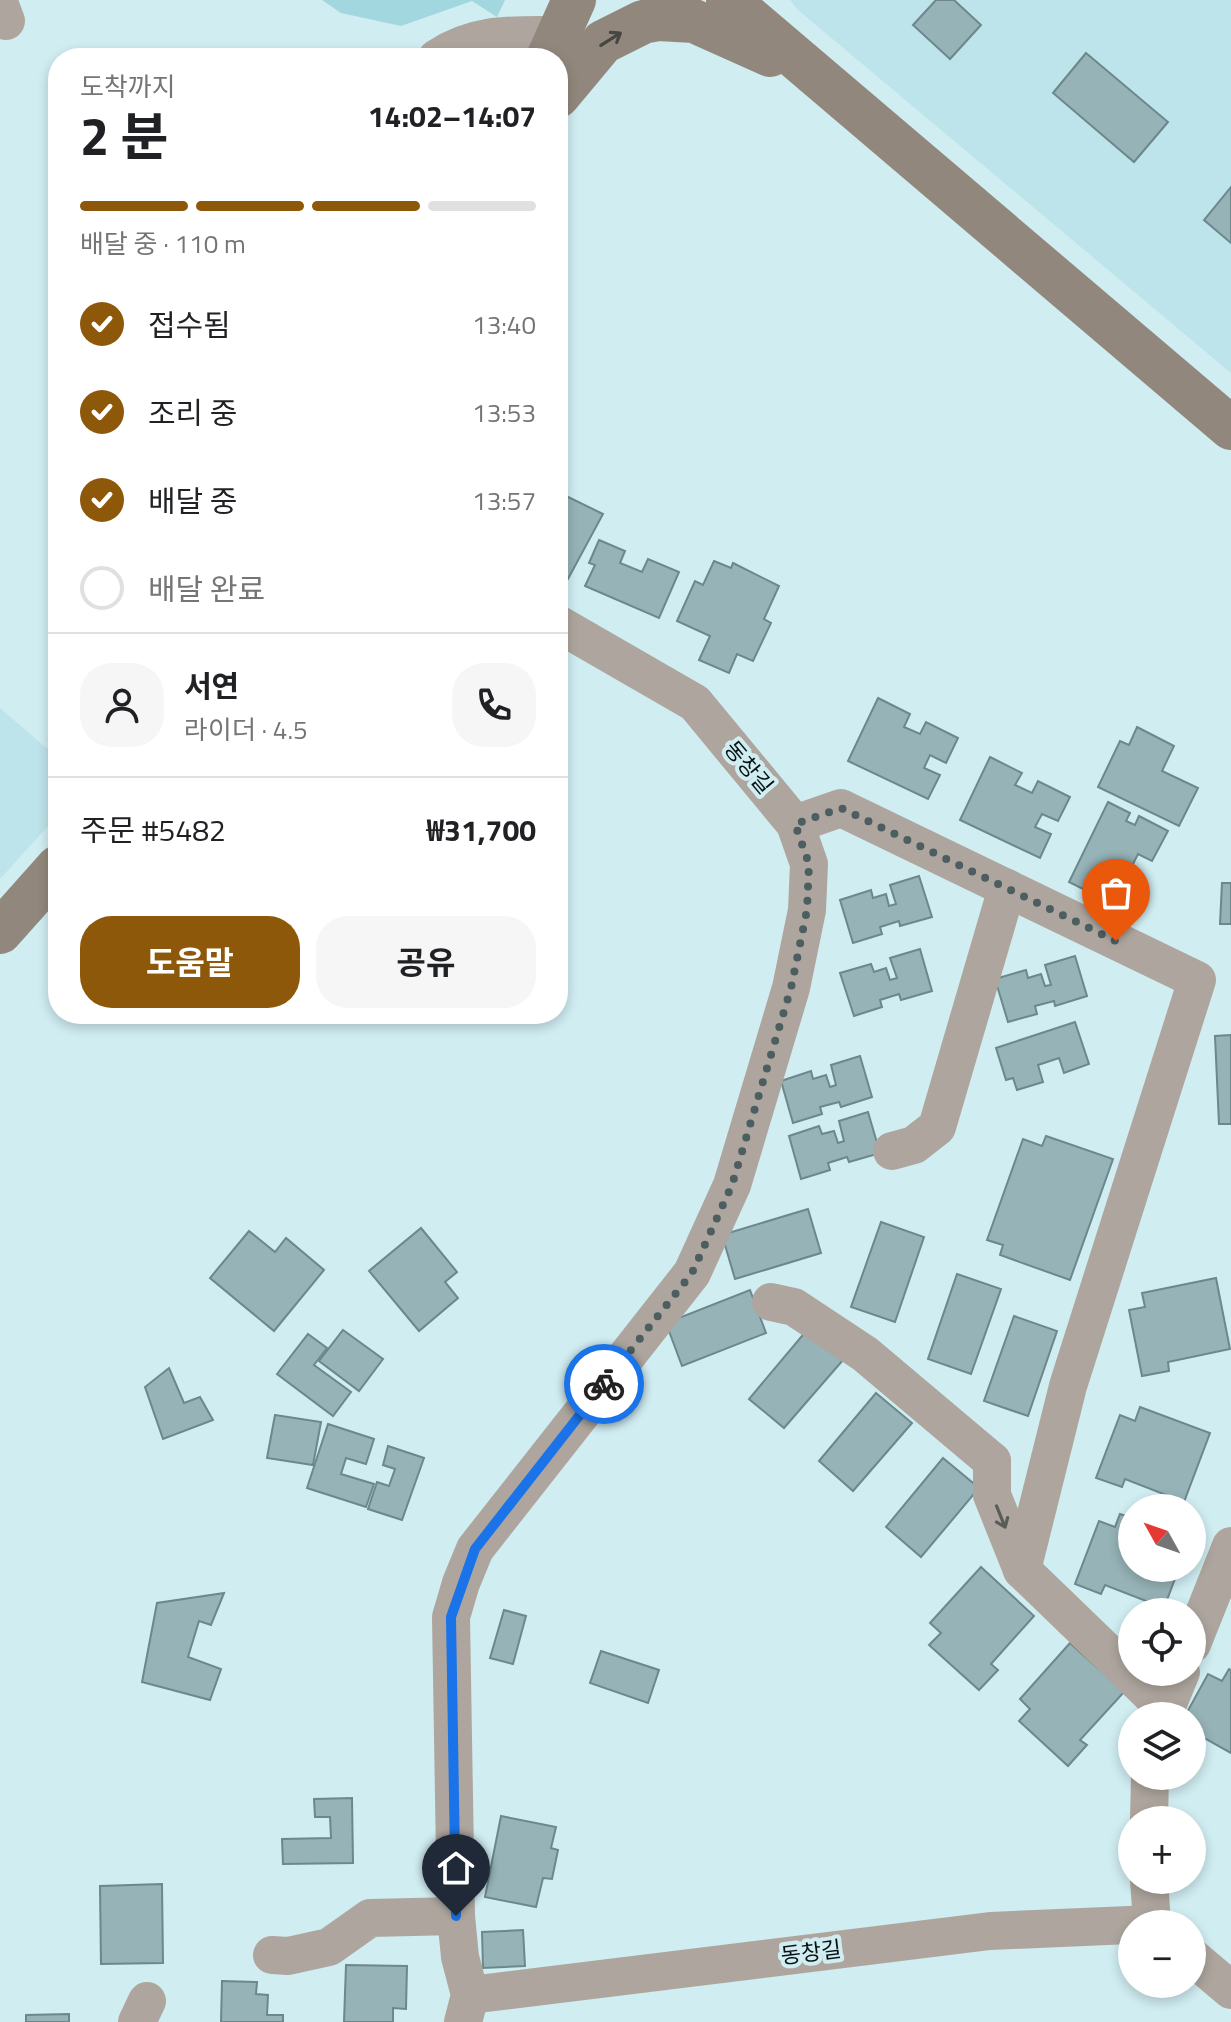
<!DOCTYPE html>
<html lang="ko">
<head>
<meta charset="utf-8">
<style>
	:root { --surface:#fff; --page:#f6f6f6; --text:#202124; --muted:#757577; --line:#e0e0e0; --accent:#8d5809 }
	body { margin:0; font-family:"Titillium Web","Noto Sans KR",sans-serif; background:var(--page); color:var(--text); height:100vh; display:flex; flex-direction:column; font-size:30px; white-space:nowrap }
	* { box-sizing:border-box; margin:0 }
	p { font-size:26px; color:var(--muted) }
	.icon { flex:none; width:44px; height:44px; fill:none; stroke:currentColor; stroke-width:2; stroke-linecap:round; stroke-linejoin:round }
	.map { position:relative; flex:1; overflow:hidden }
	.details { position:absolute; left:48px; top:48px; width:520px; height:976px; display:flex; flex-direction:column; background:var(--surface); border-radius:32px; box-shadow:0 4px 12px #0003 }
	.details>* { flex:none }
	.needle { width:52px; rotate:310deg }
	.tools { position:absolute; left:1118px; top:1494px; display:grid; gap:16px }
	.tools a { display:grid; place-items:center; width:88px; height:88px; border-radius:50%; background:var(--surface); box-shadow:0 4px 12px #0003; font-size:40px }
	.pin { position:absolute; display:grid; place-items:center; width:68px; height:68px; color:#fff; margin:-82px -34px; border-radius:50% 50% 50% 0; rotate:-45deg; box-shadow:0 0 8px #0007 }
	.pin .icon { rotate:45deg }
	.courier { position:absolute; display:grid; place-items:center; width:80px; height:80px; margin:-40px; border:6px solid #1a73e8; border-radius:50%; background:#fff; color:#222; box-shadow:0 2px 10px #0007 }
	.summary em { font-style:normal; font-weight:700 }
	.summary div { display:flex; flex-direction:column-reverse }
	.summary { display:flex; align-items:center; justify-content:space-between; height:136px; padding:0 32px }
	h1 { font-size:52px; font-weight:700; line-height:60px }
	.bar { display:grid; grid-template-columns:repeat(4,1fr); gap:12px 8px; align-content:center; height:96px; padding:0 32px }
	.bar i { height:10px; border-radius:6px; background:var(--line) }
	.bar .selected { background:var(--accent) }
	.bar p { grid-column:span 4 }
	.line { display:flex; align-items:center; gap:20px; padding:0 32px; border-top:2px solid var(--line) }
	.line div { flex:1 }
	.round { display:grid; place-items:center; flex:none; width:84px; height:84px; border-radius:32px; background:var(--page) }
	ol { padding:0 32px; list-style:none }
	li { display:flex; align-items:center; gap:24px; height:88px }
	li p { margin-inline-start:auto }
	li .icon { padding:8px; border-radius:50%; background:var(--accent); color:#fff; stroke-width:4 }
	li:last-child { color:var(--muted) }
	li i { width:44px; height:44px; border:4px solid var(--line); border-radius:50% }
	.primary-button { display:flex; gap:16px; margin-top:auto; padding:16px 32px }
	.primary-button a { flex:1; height:92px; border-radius:32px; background:var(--accent); color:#fff; font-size:32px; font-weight:700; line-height:92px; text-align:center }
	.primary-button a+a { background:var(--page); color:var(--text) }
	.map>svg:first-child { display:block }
</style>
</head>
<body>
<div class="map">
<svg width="1231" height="2022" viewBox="0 0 1231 2022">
	<rect width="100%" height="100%" fill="#d0edf2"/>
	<g fill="#bde4ea">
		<polygon points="790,0 1231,0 1231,373 798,10"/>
		<polygon points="0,708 58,758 58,815 0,879"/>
	</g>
	<polygon fill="#a3d7df" points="322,0 505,0 497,17 472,1 401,26 341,13"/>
	<g fill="#96b3b7" stroke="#6d888c" stroke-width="2">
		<polygon points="936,0 954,0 981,25 950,59 913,25"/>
		<polygon points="1086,53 1168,122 1134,162 1053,93"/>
		<polygon points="1231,187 1231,243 1204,220"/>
		<polygon points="562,494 603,514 568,579 558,574 558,502"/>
		<polygon points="599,540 625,551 620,563 642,572 648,559 679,572 659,618 585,586 595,565 589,563"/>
		<polygon points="714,561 731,568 733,563 779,586 764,619 771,623 753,661 737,654 729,673 699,660 710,636 677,621 695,581 703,585"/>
		<polygon points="878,698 910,714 904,727 920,734 926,722 958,738 946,763 930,755 924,768 940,775 928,799 848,761"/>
		<polygon points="1137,727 1174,746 1162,771 1198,788 1179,826 1098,787 1120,741 1129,745"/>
		<polygon points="990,757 1022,773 1015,785 1032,793 1038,781 1070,797 1058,821 1042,814 1035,827 1051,834 1040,858 960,820"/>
		<polygon points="1108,802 1130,813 1126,821 1135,825 1139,816 1168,831 1152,861 1138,854 1128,874 1144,883 1129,912 1103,899 1111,884 1099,878 1091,893 1069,882"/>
		<polygon points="919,876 932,917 900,926 899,921 880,927 882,934 853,943 840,900 871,890 873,898 886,894 889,906 896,904 890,885"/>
		<polygon points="1222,883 1231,883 1231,924 1220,924"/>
		<polygon points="920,949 932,991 901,1000 899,994 880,1000 882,1007 854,1016 840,973 871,964 874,972 886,968 890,980 897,978 890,958"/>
		<polygon points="1075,956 1087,996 1055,1006 1054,1001 1035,1006 1037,1014 1008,1022 995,979 1026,970 1028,978 1041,974 1045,986 1051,985 1045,965"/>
		<polygon points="1075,1022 1089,1064 1064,1073 1059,1058 1038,1065 1043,1082 1017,1090 1013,1078 1006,1080 996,1048"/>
		<polygon points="1231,1035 1231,1124 1219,1124 1215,1036"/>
		<polygon points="860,1056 872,1097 841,1107 839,1102 820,1107 822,1114 793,1123 781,1081 811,1071 813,1079 826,1075 830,1087 836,1085 831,1065"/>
		<polygon points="868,1112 880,1153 849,1162 847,1157 828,1163 830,1170 801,1179 789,1136 819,1126 822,1134 834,1131 838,1143 844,1141 839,1121"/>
		<polygon points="1046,1136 1113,1159 1070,1280 1000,1255 1003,1245 987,1240 1023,1139 1042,1146"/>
		<polygon points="808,1209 821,1253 735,1279 722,1235"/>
		<polygon points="881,1222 924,1237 895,1322 851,1307"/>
		<polygon points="421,1228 457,1272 445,1282 458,1298 419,1331 369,1271"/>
		<polygon points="249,1231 275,1252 286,1238 324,1270 274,1331 210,1278"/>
		<polygon points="957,1274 1001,1289 971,1374 928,1359"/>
		<polygon points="1216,1278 1230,1349 1168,1362 1169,1371 1142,1376 1129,1310 1145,1307 1142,1293"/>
		<polygon points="750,1290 766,1333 682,1366 666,1323"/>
		<polygon points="1014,1316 1057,1331 1028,1416 984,1401"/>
		<polygon points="343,1330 383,1359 359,1391 319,1361"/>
		<polygon points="807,1330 843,1360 784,1428 749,1399"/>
		<polygon points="308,1334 327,1348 314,1365 351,1392 333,1416 277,1374"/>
		<polygon points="169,1368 184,1403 200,1397 213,1420 163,1439 145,1387"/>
		<polygon points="876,1393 912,1423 853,1491 819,1461"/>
		<polygon points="1140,1407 1210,1433 1184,1502 1125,1479 1122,1487 1096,1478 1120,1415 1135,1421"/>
		<polygon points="275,1415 321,1422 313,1465 267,1458"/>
		<polygon points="328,1424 374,1439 366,1464 346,1458 341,1474 374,1484 366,1507 307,1488"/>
		<polygon points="388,1446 424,1458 402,1520 368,1509 377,1482 389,1486 395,1469 383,1465"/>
		<polygon points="943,1458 979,1488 921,1557 886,1527"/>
		<polygon points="1120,1514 1132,1518 1132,1568 1179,1568 1164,1608 1105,1585 1101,1594 1075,1584 1099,1521 1115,1527"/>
		<polygon points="981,1567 1034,1616 991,1664 998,1670 979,1690 929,1645 941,1633 930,1623"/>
		<polygon points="224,1593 211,1625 199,1621 188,1657 221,1669 210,1700 142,1682 157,1603"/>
		<polygon points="504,1610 526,1616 513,1664 490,1658"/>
		<polygon points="1070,1643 1124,1692 1080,1740 1087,1745 1068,1766 1019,1721 1030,1709 1020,1699"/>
		<polygon points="601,1651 659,1670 648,1703 590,1683"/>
		<polygon points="1229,1669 1231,1670 1231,1753 1204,1738 1200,1746 1192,1742 1192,1716 1185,1716 1208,1674 1222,1681"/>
		<polygon points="352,1798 353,1863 283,1864 282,1839 331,1838 330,1817 315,1817 314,1799"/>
		<polygon points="501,1816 556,1827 551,1848 558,1850 552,1879 543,1878 536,1907 485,1897"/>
		<polygon points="162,1884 163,1963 101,1964 100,1886"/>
		<polygon points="523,1930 525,1966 483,1968 482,1932"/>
		<polygon points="346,1965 407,1966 406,2009 393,2008 393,2022 344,2022"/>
		<polygon points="222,1981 257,1982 256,1994 268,1995 267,2015 283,2015 283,2022 221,2022"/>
		<polygon points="69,2014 69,2022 26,2022 26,2015"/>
	</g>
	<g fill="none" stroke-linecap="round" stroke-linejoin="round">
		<g stroke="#aea69e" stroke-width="38">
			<polyline points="0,5 6,21"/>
			<path d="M437,58C476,32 513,35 558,35"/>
			<polyline points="795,824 841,808 1197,980 1068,1386 1022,1570 1166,1709"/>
			<polyline points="892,1151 914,1145 937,1127 1007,888"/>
			<polyline points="771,1302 794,1307 865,1354 992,1461"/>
			<polyline points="992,1461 992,1495 1022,1570"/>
			<polyline points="1192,1644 1231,1546"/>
			<polyline points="1163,1716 1181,1672"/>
			<polyline points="1149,1820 1150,1776"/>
			<polyline points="1149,1880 1152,1923"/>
			<polyline points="272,1955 288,1956 329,1947 370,1918 456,1916"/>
			<polyline points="1192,1957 1231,1990"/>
			<polyline points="470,1995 990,1931 1153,1924"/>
			<polyline points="137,2022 147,2001"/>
			<polyline points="463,2022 470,1995 460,1957 456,1916 451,1617 461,1583 475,1549 692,1273 732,1185 791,988 807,910 809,864 795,824 695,703 558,624"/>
		</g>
		<g stroke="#92877c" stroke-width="44">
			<polyline points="728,0 1231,428"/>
			<polyline points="548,58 574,0"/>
			<polyline points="558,96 603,42 643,22 659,19 694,21 770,55"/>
			<polyline points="0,932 58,867"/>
		</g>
	</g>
	<defs><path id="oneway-shaft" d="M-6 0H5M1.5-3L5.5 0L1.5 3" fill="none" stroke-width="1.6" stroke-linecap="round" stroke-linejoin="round" transform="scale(2)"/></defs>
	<use stroke="#464642" href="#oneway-shaft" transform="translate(611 39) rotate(-32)"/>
	<use stroke="#5a5c58" href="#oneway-shaft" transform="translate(1001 1517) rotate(68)"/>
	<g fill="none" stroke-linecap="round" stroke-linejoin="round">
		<polyline stroke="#4d5e61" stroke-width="8" stroke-dasharray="0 14.4" points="604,1384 692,1273 732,1185 791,988 807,910 809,864 795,824 841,808 1116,941"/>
		<polyline stroke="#1a73e8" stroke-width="10" points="456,1916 451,1617 475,1549 604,1384"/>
	</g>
	<g text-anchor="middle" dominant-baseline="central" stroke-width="8" stroke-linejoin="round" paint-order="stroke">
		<g font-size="22" fill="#071113" stroke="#d0edf2">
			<text transform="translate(749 767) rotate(50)">동창길</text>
			<text transform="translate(811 1952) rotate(-7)">동창길</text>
		</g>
	</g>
</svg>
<div class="tools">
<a><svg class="needle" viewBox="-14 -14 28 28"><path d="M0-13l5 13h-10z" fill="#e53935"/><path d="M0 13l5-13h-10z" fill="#757577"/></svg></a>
<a><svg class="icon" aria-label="locate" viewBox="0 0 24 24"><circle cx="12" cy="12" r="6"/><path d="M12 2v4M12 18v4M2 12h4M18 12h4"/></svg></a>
<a><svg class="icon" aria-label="layers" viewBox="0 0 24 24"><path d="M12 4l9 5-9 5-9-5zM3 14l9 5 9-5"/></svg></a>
<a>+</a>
<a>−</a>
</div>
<div class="pin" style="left:1116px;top:941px;background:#ea580c"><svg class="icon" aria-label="bag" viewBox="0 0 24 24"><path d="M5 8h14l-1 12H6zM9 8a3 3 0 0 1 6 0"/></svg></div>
<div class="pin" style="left:456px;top:1916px;background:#1f2937"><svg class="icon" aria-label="home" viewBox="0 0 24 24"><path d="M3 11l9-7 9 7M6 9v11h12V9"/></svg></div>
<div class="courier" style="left:604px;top:1384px"><svg class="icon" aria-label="bike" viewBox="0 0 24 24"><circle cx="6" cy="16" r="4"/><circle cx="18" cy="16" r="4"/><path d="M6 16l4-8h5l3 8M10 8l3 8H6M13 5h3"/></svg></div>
<section class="details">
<div class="summary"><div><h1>2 분</h1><p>도착까지</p></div><em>14:02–14:07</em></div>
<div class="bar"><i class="selected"></i><i class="selected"></i><i class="selected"></i><i></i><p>배달 중 · 110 m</p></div>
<ol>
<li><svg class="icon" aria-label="check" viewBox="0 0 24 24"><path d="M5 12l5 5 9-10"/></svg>접수됨<p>13:40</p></li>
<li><svg class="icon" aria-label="check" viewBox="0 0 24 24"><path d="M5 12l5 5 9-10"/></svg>조리 중<p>13:53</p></li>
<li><svg class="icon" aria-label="check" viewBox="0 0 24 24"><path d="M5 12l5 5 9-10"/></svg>배달 중<p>13:57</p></li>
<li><i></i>배달 완료</li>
</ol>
<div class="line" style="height:144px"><a class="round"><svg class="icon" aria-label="person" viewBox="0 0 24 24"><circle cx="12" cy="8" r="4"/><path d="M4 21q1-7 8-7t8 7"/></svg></a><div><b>서연</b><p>라이더 · 4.5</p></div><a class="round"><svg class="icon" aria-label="phone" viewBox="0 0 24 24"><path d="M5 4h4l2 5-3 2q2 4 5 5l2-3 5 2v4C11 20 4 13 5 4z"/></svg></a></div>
<div class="line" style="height:104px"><div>주문 #5482</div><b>₩31,700</b></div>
<div class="primary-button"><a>도움말</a><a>공유</a></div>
</section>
</div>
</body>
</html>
